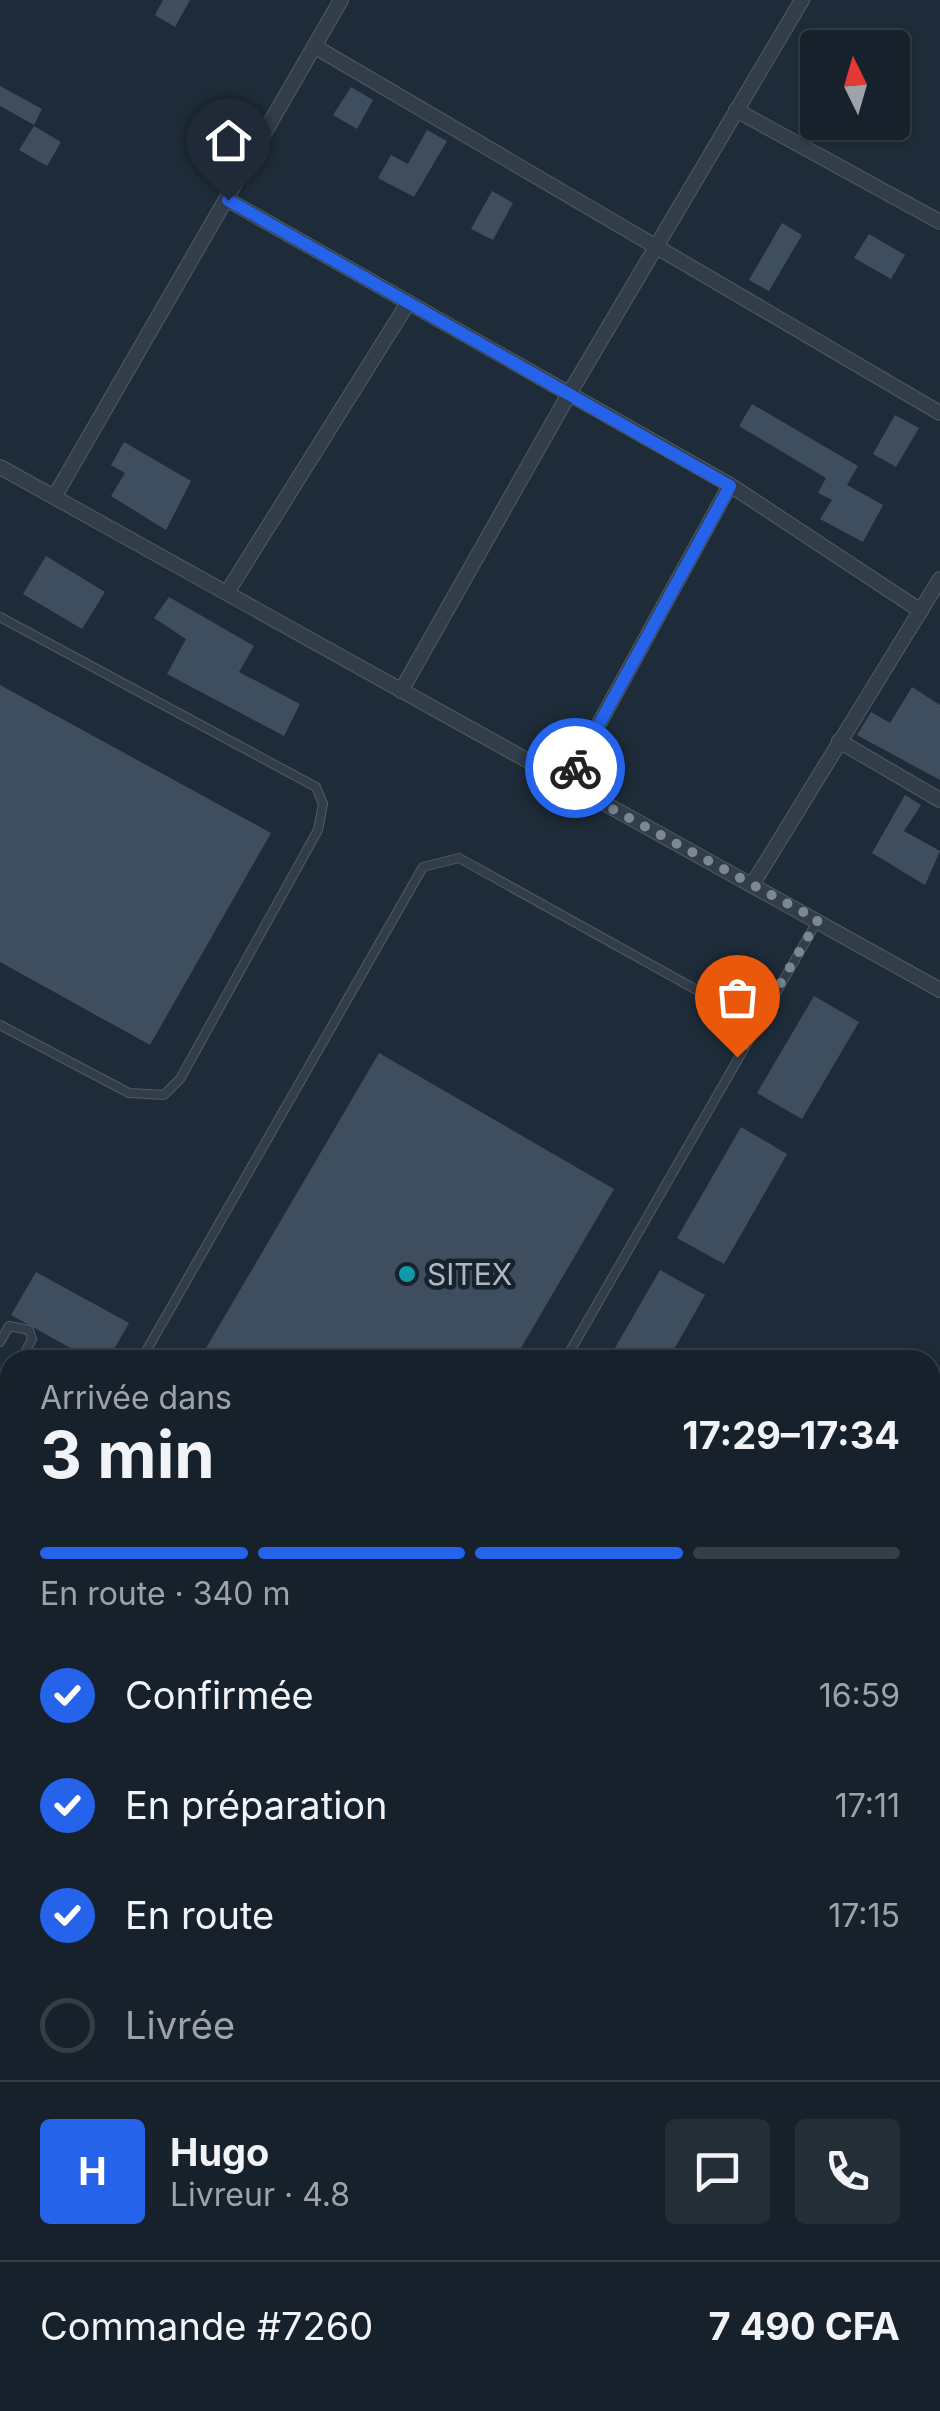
<!DOCTYPE html>
<html lang="fr">
<head>
<meta charset="utf-8">
<style>
	:root { --surface:#16212b; --page:#232e37; --text:#f1f3f6; --muted:#9ea3a9; --line:#353e47; --accent:#2563eb }
	body { margin:0; font-family:Inter,sans-serif; background:var(--page); color:var(--text); height:100vh; display:flex; flex-direction:column; font-size:38px; white-space:nowrap }
	* { box-sizing:border-box; margin:0 }
	p { font-size:32px; color:var(--muted) }
	.icon { flex:none; width:55px; height:55px; fill:none; stroke:currentColor; stroke-width:2; stroke-linecap:round; stroke-linejoin:round }
	.map { position:relative; flex:1; overflow:hidden }
	.drawer { position:absolute; left:0px; top:1350px; width:940px; height:1062px; display:flex; flex-direction:column; background:var(--surface); border-radius:30px 30px 0 0; box-shadow:0 2px 8px #0004,0 0 0 2px var(--line) }
	.drawer>* { flex:none }
	.needle { width:65px; rotate:355deg }
	.buttons { position:absolute; left:800px; top:30px; display:grid; gap:20px }
	.buttons a { display:grid; place-items:center; width:110px; height:110px; border-radius:10px; background:var(--surface); box-shadow:0 2px 8px #0004,0 0 0 2px var(--line); font-size:50px }
	.pin { position:absolute; display:grid; place-items:center; width:85px; height:85px; color:#fff; margin:-102px -42px; border-radius:50% 50% 50% 0; rotate:-45deg; box-shadow:0 0 10px #0007 }
	.pin .icon { rotate:45deg }
	.courier { position:absolute; display:grid; place-items:center; width:100px; height:100px; margin:-50px; border:8px solid #2563eb; border-radius:50%; background:#fff; color:#222; box-shadow:0 2px 12px #0007 }
	.overview em { font-style:normal; font-weight:700 }
	.overview div { display:flex; flex-direction:column-reverse }
	.overview { display:flex; align-items:center; justify-content:space-between; height:170px; padding:0 40px }
	h1 { font-size:65px; font-weight:700; line-height:75px }
	.bar { display:grid; grid-template-columns:repeat(4,1fr); gap:15px 10px; align-content:center; height:120px; padding:0 40px }
	.bar i { height:12px; border-radius:8px; background:var(--line) }
	.bar .on { background:var(--accent) }
	.bar p { grid-column:span 4 }
	.line { display:flex; align-items:center; gap:25px; padding:0 40px; border-top:2px solid var(--line) }
	.line div { flex:1 }
	.round { display:grid; place-items:center; flex:none; width:105px; height:105px; border-radius:10px; background:var(--page) }
	ol { padding:0 40px; list-style:none }
	li { display:flex; align-items:center; gap:30px; height:110px }
	li p { margin-inline-start:auto }
	li .icon { padding:10px; border-radius:50%; background:var(--accent); color:#fff; stroke-width:4 }
	li:last-child { color:var(--muted) }
	li i { width:55px; height:55px; border:5px solid var(--line); border-radius:50% }
	.map>svg:first-child { display:block }
</style>
</head>
<body>
<div class="map">
<svg width="940" height="2411" viewBox="0 0 940 2411">
	<rect width="100%" height="100%" fill="#1e2c39"/>
	<g fill="#3e4e5e">
		<polygon points="163,0 190,0 175,27 155,15"/>
		<polygon points="0,86 42,109 34,125 0,106"/>
		<polygon points="351,87 373,100 357,129 333,115"/>
		<polygon points="34,126 61,142 47,166 19,150"/>
		<polygon points="427,130 447,141 414,197 378,178 391,155 408,164"/>
		<polygon points="492,191 513,203 493,240 471,229"/>
		<polygon points="782,223 802,235 769,291 749,280"/>
		<polygon points="869,234 905,255 891,279 854,258"/>
		<polygon points="752,404 858,466 847,485 883,505 863,542 820,519 832,500 818,493 826,478 739,426"/>
		<polygon points="895,415 919,428 896,467 873,454"/>
		<polygon points="124,442 191,481 166,530 111,496 125,473 111,465"/>
		<polygon points="46,556 105,592 82,629 23,594"/>
		<polygon points="169,597 254,646 239,672 300,704 284,736 167,674 186,639 154,618"/>
		<polygon points="0,685 271,833 150,1045 0,962"/>
		<polygon points="912,687 940,705 940,780 857,735 871,712 890,723"/>
		<polygon points="905,795 921,805 904,831 940,851 925,885 872,853"/>
		<polygon points="814,996 859,1022 802,1119 757,1093"/>
		<polygon points="379,1053 614,1189 514,1360 199,1360"/>
		<polygon points="741,1127 787,1154 724,1264 677,1238"/>
		<polygon points="660,1270 705,1295 668,1360 608,1360"/>
		<polygon points="36,1272 129,1323 108,1360 92,1360 11,1315"/>
	</g>
	<g fill="none" stroke-linecap="round" stroke-linejoin="round">
		<g stroke="#4f5b67" stroke-width="10">
			<g id="lane">
				<polyline points="0,617 316,787 323,804 318,830 180,1079 164,1095 129,1093 0,1025"/>
				<polyline points="0,1342 9,1326 29,1330 32,1339 21,1360"/>
				<polyline points="141,1360 423,867 459,858 756,1023"/>
				<polyline points="565,1360 818,920"/>
				<polyline points="0,1400 10,1380"/>
				<polyline points="0,1425 10,1431"/>
				<polyline points="0,1474 10,1480"/>
			</g>
		</g>
		<g stroke="#4f5b67" stroke-width="16">
			<g id="street">
				<polyline points="317,48 940,413"/>
				<polyline points="736,110 940,222"/>
				<polyline points="228,200 730,485 921,611"/>
				<polyline points="0,467 940,990"/>
				<polyline points="56,494 341,0"/>
				<polyline points="228,591 408,303"/>
				<polyline points="401,691 569,394 802,0"/>
				<polyline points="839,741 940,800"/>
				<polyline points="566,784 730,485"/>
				<polyline points="752,885 940,579"/>
				<polyline points="930,1893 940,1866"/>
				<polyline points="0,2159 10,2163"/>
				<polyline points="0,2334 10,2339"/>
				<polyline points="99,2402 108,2411"/>
				<polyline points="631,2402 653,2411"/>
				<polyline points="302,2411 306,2402"/>
				<polyline points="510,2411 514,2402"/>
				<polyline points="725,2411 728,2402"/>
			</g>
		</g>
		<use href="#lane" stroke="#323d49" stroke-width="8"/>
		<use href="#street" stroke="#323d49" stroke-width="14"/>
	</g>
	<g fill="none" stroke-linecap="round" stroke-linejoin="round">
		<polyline stroke="#7a8795" stroke-width="10" stroke-dasharray="0 18" points="575,768 566,784 818,920 737,1057"/>
		<polyline stroke="#2563eb" stroke-width="12" points="228,200 730,486 575,768"/>
	</g>
	<circle fill="#0f9aa8" stroke="#17222d" stroke-width="4" cx="407" cy="1274" r="10"/>
	<g text-anchor="middle" dominant-baseline="central" stroke-width="9" stroke-linejoin="round" paint-order="stroke">
		<g font-size="30" fill="#acb8c6" stroke="#17222d" text-anchor="start">
			<text x="427" y="1274">SITEX</text>
		</g>
	</g>
</svg>
<div class="buttons">
<a><svg class="needle" viewBox="-14 -14 28 28"><path d="M0-13l5 13h-10z" fill="#e53935"/><path d="M0 13l5-13h-10z" fill="#9ea3a9"/></svg></a>
</div>
<div class="pin" style="left:737px;top:1057px;background:#ea580c"><svg class="icon" aria-label="bag" viewBox="0 0 24 24"><path d="M5 8h14l-1 12H6zM9 8a3 3 0 0 1 6 0"/></svg></div>
<div class="pin" style="left:228px;top:200px;background:#1f2937"><svg class="icon" aria-label="home" viewBox="0 0 24 24"><path d="M3 11l9-7 9 7M6 9v11h12V9"/></svg></div>
<div class="courier" style="left:575px;top:768px"><svg class="icon" aria-label="bike" viewBox="0 0 24 24"><circle cx="6" cy="16" r="4"/><circle cx="18" cy="16" r="4"/><path d="M6 16l4-8h5l3 8M10 8l3 8H6M13 5h3"/></svg></div>
<section class="drawer">
<div class="overview"><div><h1>3 min</h1><p>Arrivée dans</p></div><em>17:29–17:34</em></div>
<div class="bar"><i class="on"></i><i class="on"></i><i class="on"></i><i></i><p>En route · 340 m</p></div>
<ol>
<li><svg class="icon" aria-label="check" viewBox="0 0 24 24"><path d="M5 12l5 5 9-10"/></svg>Confirmée<p>16:59</p></li>
<li><svg class="icon" aria-label="check" viewBox="0 0 24 24"><path d="M5 12l5 5 9-10"/></svg>En préparation<p>17:11</p></li>
<li><svg class="icon" aria-label="check" viewBox="0 0 24 24"><path d="M5 12l5 5 9-10"/></svg>En route<p>17:15</p></li>
<li><i></i>Livrée</li>
</ol>
<div class="line" style="height:180px"><b class="round" style="background:var(--accent);color:#fff">H</b><div><b>Hugo</b><p>Livreur · 4.8</p></div><a class="round"><svg class="icon" aria-label="chat" viewBox="0 0 24 24"><path d="M4 5h16v11H9l-5 4z"/></svg></a><a class="round"><svg class="icon" aria-label="phone" viewBox="0 0 24 24"><path d="M5 4h4l2 5-3 2q2 4 5 5l2-3 5 2v4C11 20 4 13 5 4z"/></svg></a></div>
<div class="line" style="height:130px"><div>Commande #7260</div><b>7 490 CFA</b></div>
</section>
</div>
</body>
</html>
